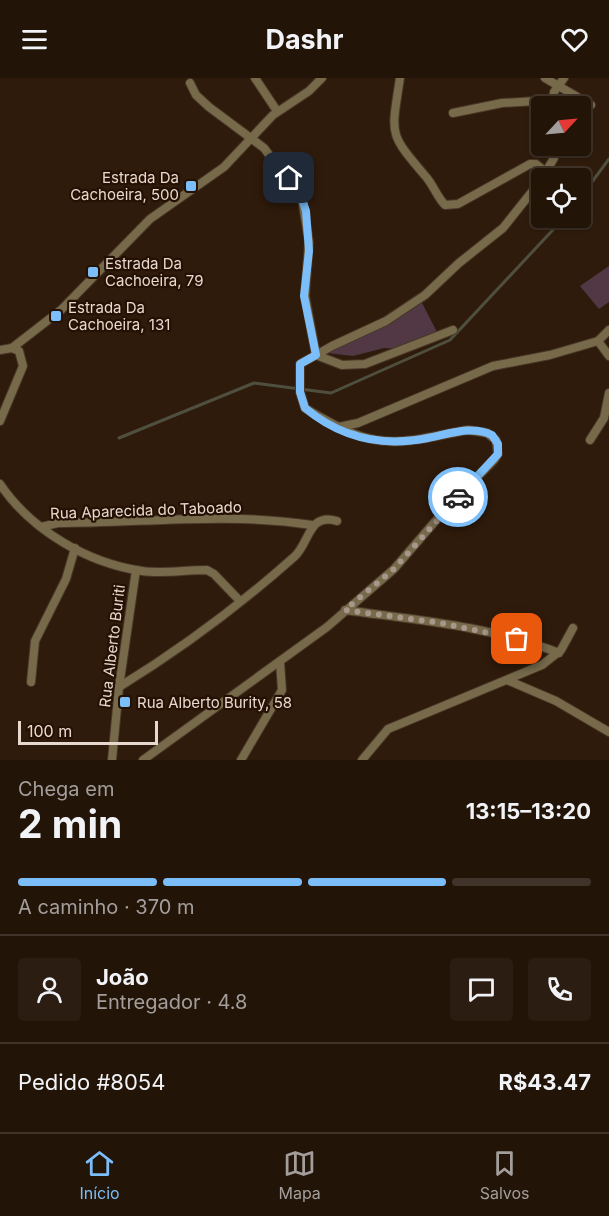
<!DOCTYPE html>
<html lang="pt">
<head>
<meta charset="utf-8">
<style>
	:root { --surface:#231408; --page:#2b1d12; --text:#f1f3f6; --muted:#a39e9c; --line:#403329; --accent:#7bbef9 }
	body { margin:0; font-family:Inter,sans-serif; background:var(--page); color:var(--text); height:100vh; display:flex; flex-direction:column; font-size:22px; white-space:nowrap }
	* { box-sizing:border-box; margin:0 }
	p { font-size:20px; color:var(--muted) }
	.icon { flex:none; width:33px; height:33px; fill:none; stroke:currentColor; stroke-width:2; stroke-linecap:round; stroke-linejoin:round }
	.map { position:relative; height:682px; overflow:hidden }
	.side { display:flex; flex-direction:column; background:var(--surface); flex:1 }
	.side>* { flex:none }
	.needle { width:39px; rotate:64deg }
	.tools { position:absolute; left:531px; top:18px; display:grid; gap:12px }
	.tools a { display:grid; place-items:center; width:60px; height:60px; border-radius:6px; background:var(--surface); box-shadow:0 2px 4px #0004,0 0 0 2px var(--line); font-size:30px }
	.scale { position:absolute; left:18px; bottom:15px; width:140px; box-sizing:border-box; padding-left:6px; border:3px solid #e7d9cf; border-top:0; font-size:16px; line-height:21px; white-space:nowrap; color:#e7d9cf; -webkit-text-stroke:4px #251103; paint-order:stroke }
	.pin { position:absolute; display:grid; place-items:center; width:51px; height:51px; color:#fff; margin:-26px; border-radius:12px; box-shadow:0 3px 9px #0006 }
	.courier { position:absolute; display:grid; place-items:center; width:60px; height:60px; margin:-30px; border:4px solid #7bbef9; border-radius:50%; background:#fff; color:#222; box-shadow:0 2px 8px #0007 }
	.head em { font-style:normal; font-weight:700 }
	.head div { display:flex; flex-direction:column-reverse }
	.head { display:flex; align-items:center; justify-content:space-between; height:102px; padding:0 18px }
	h1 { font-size:39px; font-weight:700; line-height:45px }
	.bar { display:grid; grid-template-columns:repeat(4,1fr); gap:9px 6px; align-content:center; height:72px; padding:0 18px }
	.bar i { height:8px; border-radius:4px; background:var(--line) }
	.bar .active { background:var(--accent) }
	.bar p { grid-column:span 4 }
	.line { display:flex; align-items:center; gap:15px; padding:0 18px; border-top:2px solid var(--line) }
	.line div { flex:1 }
	.round { display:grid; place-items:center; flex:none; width:63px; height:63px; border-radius:6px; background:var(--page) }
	header { display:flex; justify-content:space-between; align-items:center; height:78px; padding:0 18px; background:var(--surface); font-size:27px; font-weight:700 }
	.tab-bar { display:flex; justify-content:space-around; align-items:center; height:84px; border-top:2px solid var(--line); background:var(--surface); font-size:16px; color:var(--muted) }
	.tab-bar a { display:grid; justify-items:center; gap:3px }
	.tab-bar .active { color:var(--accent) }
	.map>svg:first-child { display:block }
</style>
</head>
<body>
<header><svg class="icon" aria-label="menu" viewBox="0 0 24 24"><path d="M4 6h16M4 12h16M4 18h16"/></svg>Dashr<svg class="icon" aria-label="heart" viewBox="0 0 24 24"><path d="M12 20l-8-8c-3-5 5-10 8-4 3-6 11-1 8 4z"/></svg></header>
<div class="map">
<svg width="609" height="682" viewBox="0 0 609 682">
	<rect width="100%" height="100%" fill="#2f1b0b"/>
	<g fill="#523845">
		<polygon points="609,188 609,224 599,231 580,208"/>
		<polygon points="421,223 437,254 399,271 384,270 353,278 327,275 408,234"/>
	</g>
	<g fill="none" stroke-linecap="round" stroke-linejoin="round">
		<g stroke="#4e4f3e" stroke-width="3">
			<polyline points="580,120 609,81"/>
			<polyline points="119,360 254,305 331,315 450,262 564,140"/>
		</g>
		<g stroke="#493626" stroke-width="10">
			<g id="minor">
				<polyline points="255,0 277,33"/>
				<path d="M400,0C391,59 388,54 427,100C434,109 438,120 445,127L458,126L530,86H536L546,94"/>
				<polyline points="545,0 591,27"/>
				<polyline points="190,5 196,17 209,29 264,70 302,121 309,164 305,218 316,277 342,287 365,286 453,252"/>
				<polyline points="552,28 554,14 564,0"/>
				<polyline points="453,35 502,25 552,22"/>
				<polyline points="544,97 554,80 557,68"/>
				<polyline points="598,263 609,252"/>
				<polyline points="12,270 61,232 150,141 224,89 273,37 309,13 322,0"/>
				<polyline points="0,272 12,270 19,273 23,288 0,343"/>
				<polyline points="339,349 358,345 493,288 550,277 598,263 609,278"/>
				<polyline points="590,362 604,340 609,315"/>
				<path d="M0,406C31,452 87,485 142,493C163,496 185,492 207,492L214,496L240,523"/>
				<path d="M41,449L58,445C142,445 228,434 312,447"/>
				<path d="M345,532C416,542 491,548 559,575"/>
				<polyline points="507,602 556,623 609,654"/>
				<polyline points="31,604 35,563 66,501 75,470"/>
				<path d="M119,609C181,571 240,527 294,479C310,465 308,434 337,443"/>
				<polyline points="112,682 119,609 136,492"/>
				<path d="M143,682L327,549L394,491L444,433L494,382L498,376L496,362L487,355L468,352C415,361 385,375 333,346C324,341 314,336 305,330L300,314V286L332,268L386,243L425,217L459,185L503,150L542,101"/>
				<polyline points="241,682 282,612 280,584"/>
				<polyline points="362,682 388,651 542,587 561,572 573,550"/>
			</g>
		</g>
		<use href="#minor" stroke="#766a4b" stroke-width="8"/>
	</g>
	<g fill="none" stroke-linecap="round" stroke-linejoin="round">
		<polyline stroke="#a7968a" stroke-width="6" stroke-dasharray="0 10.8" points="458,419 394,491 345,532 441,545 517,561"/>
		<path stroke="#7bbef9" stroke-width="8" d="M289,100L302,121L306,133L309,173L304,218L316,277L300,286V314L305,330C341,360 383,369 428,360C449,356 472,347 492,357L498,366V376L458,419"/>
	</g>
	<g fill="#7bbef9" stroke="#251103" stroke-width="2">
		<rect x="185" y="102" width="12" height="12" rx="3"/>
		<rect x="87" y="188" width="12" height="12" rx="3"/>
		<rect x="50" y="232" width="12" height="12" rx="3"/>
		<rect x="119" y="618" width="12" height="12" rx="3"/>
	</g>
	<g text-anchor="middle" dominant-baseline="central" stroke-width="4.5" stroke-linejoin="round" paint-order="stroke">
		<g font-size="15" fill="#e7d9cf" stroke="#251103" text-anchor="start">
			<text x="179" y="99" text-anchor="end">Estrada Da<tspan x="179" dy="17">Cachoeira, 500</tspan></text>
			<text x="105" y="185">Estrada Da<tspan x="105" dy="17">Cachoeira, 79</tspan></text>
			<text x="68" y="229">Estrada Da<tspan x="68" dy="17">Cachoeira, 131</tspan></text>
			<text x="137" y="624">Rua Alberto Burity, 58</text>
		</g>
		<g font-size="15" fill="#e7d9cf" stroke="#251103">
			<text transform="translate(146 432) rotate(-2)">Rua Aparecida do Taboado</text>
			<text transform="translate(112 568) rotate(-83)">Rua Alberto Buriti</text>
		</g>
	</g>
</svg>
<div class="tools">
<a><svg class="needle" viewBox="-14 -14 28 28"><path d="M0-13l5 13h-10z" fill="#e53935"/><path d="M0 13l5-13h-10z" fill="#a39e9c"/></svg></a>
<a><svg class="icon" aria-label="locate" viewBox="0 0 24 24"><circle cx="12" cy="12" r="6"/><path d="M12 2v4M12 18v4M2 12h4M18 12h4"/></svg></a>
</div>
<div class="scale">100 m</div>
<div class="pin" style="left:517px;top:561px;background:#ea580c"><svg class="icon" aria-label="bag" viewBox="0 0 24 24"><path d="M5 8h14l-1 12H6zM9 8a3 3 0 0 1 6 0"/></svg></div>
<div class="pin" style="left:289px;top:100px;background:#1f2937"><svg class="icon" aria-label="home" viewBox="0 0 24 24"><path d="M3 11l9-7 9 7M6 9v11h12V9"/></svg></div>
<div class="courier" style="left:458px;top:419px"><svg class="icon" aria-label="car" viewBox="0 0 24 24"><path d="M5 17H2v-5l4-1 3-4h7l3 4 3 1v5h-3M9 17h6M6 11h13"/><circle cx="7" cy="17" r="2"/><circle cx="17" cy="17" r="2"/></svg></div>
</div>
<section class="side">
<div class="head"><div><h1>2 min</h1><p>Chega em</p></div><em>13:15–13:20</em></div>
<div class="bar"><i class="active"></i><i class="active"></i><i class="active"></i><i></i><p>A caminho · 370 m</p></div>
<div class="line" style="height:108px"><a class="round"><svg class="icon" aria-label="person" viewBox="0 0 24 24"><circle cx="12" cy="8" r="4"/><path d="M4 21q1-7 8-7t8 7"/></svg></a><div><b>João</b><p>Entregador · 4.8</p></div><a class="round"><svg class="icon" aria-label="chat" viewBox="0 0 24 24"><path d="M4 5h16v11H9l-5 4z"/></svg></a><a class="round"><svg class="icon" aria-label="phone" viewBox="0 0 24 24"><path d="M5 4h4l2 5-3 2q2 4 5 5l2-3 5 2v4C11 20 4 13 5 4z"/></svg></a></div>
<div class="line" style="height:78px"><div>Pedido #8054</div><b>R$43.47</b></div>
</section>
<nav class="tab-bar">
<a class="active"><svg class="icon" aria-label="home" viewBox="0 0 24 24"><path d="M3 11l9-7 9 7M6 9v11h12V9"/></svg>Início</a>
<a><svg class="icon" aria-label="map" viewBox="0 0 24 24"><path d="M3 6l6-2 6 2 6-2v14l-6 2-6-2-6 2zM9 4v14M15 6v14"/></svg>Mapa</a>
<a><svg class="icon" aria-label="saved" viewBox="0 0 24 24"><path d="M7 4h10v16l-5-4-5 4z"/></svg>Salvos</a>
</nav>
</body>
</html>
